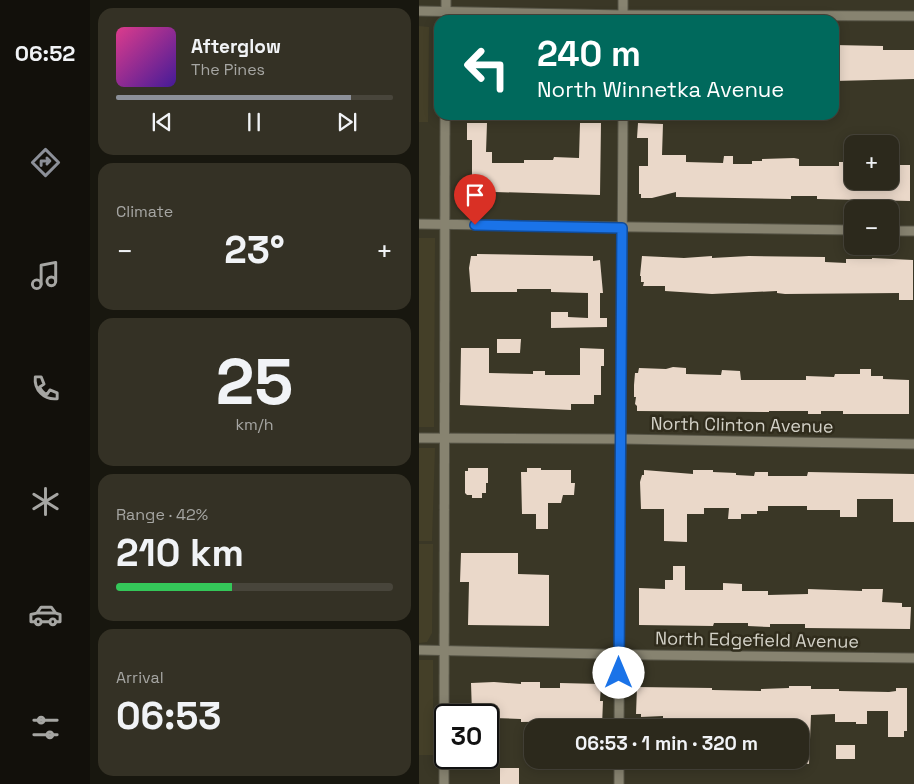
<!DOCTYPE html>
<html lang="en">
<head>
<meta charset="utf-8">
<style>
  :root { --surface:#2c291c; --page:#343125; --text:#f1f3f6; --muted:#a6a6a3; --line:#48453b; --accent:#8c9099 }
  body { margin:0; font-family:"Space Grotesk",sans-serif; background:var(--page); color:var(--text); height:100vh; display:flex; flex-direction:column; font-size:19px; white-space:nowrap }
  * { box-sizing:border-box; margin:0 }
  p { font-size:16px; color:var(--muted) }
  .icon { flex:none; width:28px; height:28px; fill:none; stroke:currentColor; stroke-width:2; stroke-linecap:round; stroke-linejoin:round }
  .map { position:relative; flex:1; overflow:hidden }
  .drawer { display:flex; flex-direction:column; gap:8px; padding:8px; background:#18170f; width:329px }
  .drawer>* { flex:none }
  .hud { position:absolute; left:15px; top:15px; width:405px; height:105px; border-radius:15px; box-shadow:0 2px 12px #0003,0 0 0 1px var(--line); background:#00695c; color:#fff; overflow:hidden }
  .controls { position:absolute; left:425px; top:135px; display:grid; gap:10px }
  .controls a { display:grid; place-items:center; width:55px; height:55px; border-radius:10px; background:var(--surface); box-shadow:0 2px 12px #0003,0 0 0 1px var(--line); font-size:25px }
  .speed { position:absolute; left:15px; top:704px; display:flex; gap:10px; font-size:25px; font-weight:700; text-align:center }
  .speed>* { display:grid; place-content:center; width:65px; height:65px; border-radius:50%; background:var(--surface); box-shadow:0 2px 12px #0003,0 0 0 1px var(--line); line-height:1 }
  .speed .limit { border:2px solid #111; border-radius:8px; background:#fff; color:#111 }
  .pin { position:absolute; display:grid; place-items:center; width:42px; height:42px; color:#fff; margin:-51px -21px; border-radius:50% 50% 50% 0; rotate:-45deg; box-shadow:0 0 5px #0007 }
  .pin .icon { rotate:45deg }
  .me { position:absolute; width:55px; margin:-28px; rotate:0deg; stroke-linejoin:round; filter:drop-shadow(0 0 4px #0008) }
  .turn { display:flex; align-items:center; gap:18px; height:105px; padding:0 20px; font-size:22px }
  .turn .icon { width:65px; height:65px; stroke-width:2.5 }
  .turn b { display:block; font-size:35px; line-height:42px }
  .big { font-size:38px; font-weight:700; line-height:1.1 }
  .drawer .widget { flex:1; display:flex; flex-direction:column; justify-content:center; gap:8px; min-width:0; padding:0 18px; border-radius:15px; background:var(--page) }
  .drawer .dial { align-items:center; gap:0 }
  .dial b { font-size:65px; line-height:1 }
  .song { display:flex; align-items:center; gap:15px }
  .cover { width:60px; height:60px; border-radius:8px; background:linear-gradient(135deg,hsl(330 70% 55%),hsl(260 70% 35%)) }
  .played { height:5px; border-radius:2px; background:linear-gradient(90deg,var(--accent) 85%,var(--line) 85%) }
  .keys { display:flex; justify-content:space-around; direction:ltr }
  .heat { display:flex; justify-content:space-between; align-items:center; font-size:28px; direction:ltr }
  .charge { height:8px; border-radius:4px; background:linear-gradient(90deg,#34c759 42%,var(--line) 0) }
  .trip { position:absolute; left:105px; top:719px; width:285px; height:50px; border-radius:15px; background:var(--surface); box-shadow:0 2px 12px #0003,0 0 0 1px var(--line); font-weight:700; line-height:50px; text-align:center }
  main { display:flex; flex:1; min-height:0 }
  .tab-bar { display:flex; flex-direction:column; width:90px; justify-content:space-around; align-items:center; background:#12100b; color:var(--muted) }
  .tab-bar .icon { width:35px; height:35px }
  .tab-bar .selected { color:var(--accent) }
  .tab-bar b { font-size:22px; color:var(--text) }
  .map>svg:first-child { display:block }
  .built { fill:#443f28 }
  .building { fill:#ead8c9 }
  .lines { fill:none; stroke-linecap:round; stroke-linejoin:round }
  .minor-casing { stroke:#565446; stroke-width:11 }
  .minor { stroke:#878370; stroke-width:9 }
  .route-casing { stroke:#114b97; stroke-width:12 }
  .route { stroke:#1a73e8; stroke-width:9 }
  .labels { text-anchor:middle; stroke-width:5; stroke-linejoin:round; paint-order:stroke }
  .street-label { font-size:18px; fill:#d3d1c7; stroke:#302c1c }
</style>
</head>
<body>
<main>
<nav class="tab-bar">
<b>06:52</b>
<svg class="icon selected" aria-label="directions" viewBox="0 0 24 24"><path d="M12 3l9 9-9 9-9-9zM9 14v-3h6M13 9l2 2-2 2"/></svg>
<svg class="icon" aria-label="music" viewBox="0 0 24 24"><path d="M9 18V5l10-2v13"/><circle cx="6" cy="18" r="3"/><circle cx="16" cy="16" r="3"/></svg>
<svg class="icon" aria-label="phone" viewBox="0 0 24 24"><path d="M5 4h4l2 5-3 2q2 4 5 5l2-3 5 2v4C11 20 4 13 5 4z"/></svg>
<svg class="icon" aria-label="climate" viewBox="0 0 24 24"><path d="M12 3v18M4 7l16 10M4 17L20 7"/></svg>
<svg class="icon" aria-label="car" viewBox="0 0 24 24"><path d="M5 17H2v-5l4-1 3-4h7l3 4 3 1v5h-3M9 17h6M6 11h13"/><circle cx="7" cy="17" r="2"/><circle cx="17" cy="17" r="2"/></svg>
<svg class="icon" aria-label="filters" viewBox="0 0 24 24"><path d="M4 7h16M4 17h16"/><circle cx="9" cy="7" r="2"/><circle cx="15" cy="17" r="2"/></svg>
</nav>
<section class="drawer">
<div class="widget">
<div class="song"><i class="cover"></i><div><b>Afterglow</b><p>The Pines</p></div></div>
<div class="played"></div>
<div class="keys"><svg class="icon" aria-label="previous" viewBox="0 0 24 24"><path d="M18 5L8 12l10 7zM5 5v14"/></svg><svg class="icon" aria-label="pause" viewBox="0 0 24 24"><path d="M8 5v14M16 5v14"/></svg><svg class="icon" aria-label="next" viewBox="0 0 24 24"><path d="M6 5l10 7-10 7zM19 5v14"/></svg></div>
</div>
<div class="widget"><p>Climate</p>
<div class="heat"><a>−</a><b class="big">23°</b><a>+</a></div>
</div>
<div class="widget dial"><b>25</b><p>km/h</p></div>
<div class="widget"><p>Range · 42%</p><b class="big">210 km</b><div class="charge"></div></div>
<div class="widget"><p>Arrival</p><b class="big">06:53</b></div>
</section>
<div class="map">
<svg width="496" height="784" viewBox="0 0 496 784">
  <rect width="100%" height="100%" fill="#3a3726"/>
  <g class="built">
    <polygon points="0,26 10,27 9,122 0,122"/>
    <polygon points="0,238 16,238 15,427 0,427"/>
    <polygon points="0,448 16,448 13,541 0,541"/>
    <polygon points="0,544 14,544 13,633 8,642 0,643"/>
    <rect x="0" y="660" width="14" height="95"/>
  </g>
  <g class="building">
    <polygon points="415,45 464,46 464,50 496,50 496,79 415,81"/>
    <polygon points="48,123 68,123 67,152 73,152 73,163 105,163 105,160 134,160 135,157 160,158 161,123 182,123 181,195 76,192 49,193 49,178 53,178 53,140 48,140"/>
    <polygon points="219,123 244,124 243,155 267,155 267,162 304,163 305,156 314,156 314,164 333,164 333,161 343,161 343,159 375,158 380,159 380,166 420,166 420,162 431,162 431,167 434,168 434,181 473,181 473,171 478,171 478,165 491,165 491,201 398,199 398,196 372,196 372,199 257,197 257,192 233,198 222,198 222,194 220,194 220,166 229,166 229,138 218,138"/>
    <polygon points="58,254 174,256 174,261 181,260 184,293 181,293 181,318 188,318 188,327 132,328 132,312 149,312 149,317 169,318 169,293 132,292 132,289 98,289 98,292 52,292 50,268 52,256 58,256"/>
    <polygon points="223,256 265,258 293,256 293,258 330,256 406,257 406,262 427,263 427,259 453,259 453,258 494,260 494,300 480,300 480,293 366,294 358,293 358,291 293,294 246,291 246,286 224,286 225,282 222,282 222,276 221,276"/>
    <polygon points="78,339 102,339 101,353 78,353"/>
    <polygon points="42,348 70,348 70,373 114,374 114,371 126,371 126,375 161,375 161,348 185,349 185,366 182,366 182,395 175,395 175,404 152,404 152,410 41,405"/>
    <polygon points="254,367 267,368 267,374 302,375 303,370 321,371 322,380 387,380 387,376 415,377 416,374 441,374 441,369 452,369 452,376 464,376 464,379 490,380 490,414 424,414 424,411 402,411 402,414 389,414 389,411 350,411 350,412 218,411 218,406 216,404 217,397 215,397 215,385 216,373 219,373 220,368 247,369"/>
    <polygon points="49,468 69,468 69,483 67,483 67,493 63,493 63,498 53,498 53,495 48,495 46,493 46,471 49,471"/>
    <polygon points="108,468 122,468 122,470 152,470 152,483 156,483 155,495 144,495 142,503 129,503 129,529 117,529 117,514 103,514 102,472 108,472"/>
    <polygon points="225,470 274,474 274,470 294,470 294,472 317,473 317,475 335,476 336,472 349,472 349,476 388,476 389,472 496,474 495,522 474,522 474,499 438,499 438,517 421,517 421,510 388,510 388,506 349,506 349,511 338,511 338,514 322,514 322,519 309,519 310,508 285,508 285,514 268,514 268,542 245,541 245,509 222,509 221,482 223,475 225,475"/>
    <polygon points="42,553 99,553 99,574 130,575 130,626 49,625 50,582 41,582"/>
    <polygon points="254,566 266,566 266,590 304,590 304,583 323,584 323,591 349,591 349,595 389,594 389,589 443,591 443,589 464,589 463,602 483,603 483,607 492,607 491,629 386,628 386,624 351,624 351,627 329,626 329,623 295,623 294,626 220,625 220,588 246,589 246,580 254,580"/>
    <polygon points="75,682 102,684 102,682 121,682 121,688 141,688 141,683 182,684 181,701 184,701 183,726 160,726 160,721 102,722 102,719 74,718 74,714 53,714 52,683"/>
    <polygon points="370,686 392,686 392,689 420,689 420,691 470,692 477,691 477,688 488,688 488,731 485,731 485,737 469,737 469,711 448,711 448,724 437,724 437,722 416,722 416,714 392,715 390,764 381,763 381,728 271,727 271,720 244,719 244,716 222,717 222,714 217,714 218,687 293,688 293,690 342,691 342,689 370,688"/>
    <rect x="417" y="745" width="19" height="14"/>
    <rect x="81" y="768" width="19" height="16"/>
  </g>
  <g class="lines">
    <g class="minor-casing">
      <g id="minor">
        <polyline points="0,11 204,15 496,16"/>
        <polyline points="27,20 27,0"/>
        <polyline points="204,20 204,0"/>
        <polyline points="0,224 434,230"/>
        <polyline points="471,231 496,231"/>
        <polyline points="0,438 202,439 496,444"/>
        <polyline points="0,650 231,655 496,658"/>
        <polyline points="200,728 204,115"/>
        <polyline points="25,784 26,115"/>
        <polyline points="200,784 200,760"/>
      </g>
    </g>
    <use href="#minor" class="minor"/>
  </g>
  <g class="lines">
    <g class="route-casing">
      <polyline id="route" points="56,225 203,228 200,673"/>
    </g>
    <use href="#route" class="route"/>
  </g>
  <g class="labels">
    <g class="street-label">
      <text transform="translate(323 425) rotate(1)" y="6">North Clinton Avenue</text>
      <text transform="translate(338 640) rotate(1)" y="6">North Edgefield Avenue</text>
    </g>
  </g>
</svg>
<div class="controls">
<a>+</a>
<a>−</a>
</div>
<div class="speed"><div class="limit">30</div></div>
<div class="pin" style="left:56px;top:225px;background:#d93025"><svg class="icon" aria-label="arrive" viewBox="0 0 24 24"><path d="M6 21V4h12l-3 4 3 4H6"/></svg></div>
<svg class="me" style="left:200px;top:673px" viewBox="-20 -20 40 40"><circle r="19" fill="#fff"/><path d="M0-13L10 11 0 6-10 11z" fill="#1a73e8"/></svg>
<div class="trip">06:53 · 1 min · 320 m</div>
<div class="hud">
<div class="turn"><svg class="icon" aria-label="left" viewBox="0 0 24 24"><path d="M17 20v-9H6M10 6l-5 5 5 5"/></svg><div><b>240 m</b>North Winnetka Avenue</div></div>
</div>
</div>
</main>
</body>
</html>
